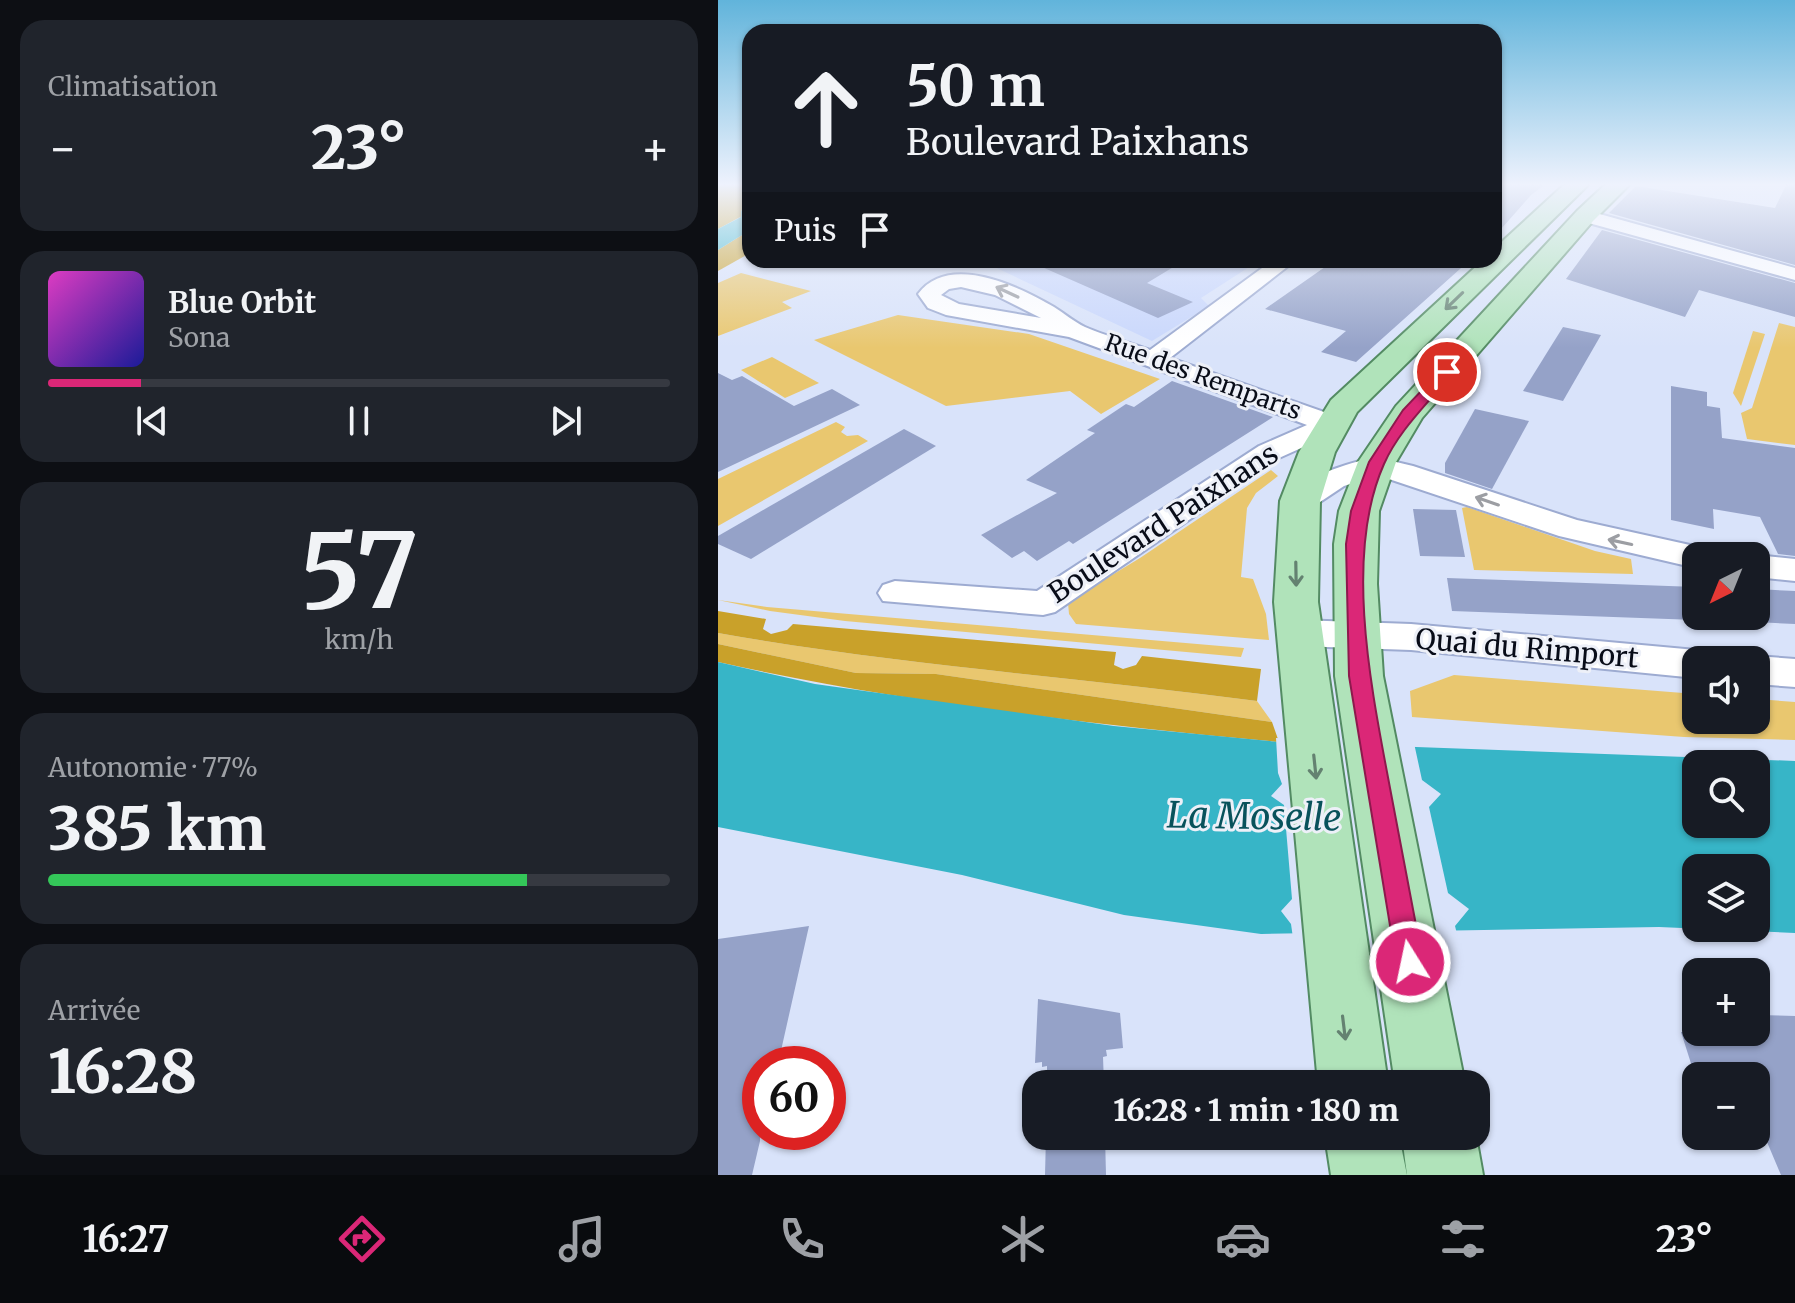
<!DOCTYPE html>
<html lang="fr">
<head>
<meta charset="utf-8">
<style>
  :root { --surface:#171b24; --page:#20242c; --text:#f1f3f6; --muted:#9ea1a6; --line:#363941; --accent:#db2777 }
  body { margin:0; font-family:Merriweather,serif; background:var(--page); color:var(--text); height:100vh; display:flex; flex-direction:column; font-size:30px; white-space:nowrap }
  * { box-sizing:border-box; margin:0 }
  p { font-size:26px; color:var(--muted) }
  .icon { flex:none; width:44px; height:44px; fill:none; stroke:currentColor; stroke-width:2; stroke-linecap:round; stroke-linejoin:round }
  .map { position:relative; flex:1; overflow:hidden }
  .panel { display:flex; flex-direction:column; gap:20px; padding:20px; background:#0d0f14; width:718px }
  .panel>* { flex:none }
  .guide { position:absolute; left:24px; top:24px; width:760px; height:244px; border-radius:24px; box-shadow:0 2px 6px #0004; background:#171b24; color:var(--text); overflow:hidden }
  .needle { width:52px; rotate:223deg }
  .tools { position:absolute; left:964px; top:542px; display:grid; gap:16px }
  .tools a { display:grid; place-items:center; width:88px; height:88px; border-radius:16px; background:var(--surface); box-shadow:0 2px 6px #0004; font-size:40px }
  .speed { position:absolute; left:24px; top:1046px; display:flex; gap:16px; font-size:40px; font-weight:700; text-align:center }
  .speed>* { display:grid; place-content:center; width:104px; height:104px; border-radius:50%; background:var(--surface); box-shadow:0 2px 6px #0004; line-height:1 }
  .speed .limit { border:12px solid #d22; background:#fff; color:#111 }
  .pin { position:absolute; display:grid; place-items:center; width:68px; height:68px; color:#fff; margin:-34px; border:4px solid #fff; border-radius:50%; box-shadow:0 2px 8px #0007 }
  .me { position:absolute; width:88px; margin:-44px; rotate:350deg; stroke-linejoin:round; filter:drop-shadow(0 0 6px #0008) }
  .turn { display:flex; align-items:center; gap:28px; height:168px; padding:0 32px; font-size:36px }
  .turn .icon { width:104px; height:104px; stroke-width:2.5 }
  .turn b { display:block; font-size:56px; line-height:68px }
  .then { display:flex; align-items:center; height:76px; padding:0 32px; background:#0003; gap:16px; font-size:30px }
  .big { font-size:60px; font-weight:800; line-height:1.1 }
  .panel .tile { flex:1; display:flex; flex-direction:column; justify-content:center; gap:12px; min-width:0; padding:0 28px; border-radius:24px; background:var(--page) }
  .panel .dial { align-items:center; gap:0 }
  .dial b { font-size:104px; line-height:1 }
  .song { display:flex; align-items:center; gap:24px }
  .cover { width:96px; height:96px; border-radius:12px; background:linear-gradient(135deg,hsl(310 70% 55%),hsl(240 70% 35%)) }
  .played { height:8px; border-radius:4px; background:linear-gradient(90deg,var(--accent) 15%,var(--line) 15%) }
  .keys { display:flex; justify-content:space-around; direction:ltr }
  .heat { display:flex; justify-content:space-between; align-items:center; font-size:44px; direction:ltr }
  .charge { height:12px; border-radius:6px; background:linear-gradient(90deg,#34c759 77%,var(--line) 0) }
  .trip { position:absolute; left:304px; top:1070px; width:468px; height:80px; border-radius:24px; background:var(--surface); box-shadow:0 2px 6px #0004; font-weight:800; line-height:80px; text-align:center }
  .tab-bar { display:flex; height:128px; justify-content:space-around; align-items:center; background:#090b0e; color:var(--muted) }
  .tab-bar .icon { width:56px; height:56px }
  .tab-bar .active { color:var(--accent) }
  .tab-bar b { font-size:36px; color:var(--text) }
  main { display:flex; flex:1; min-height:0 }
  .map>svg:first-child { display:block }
  .built { fill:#c9d7fc }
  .green { fill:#e9c76f }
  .forest { fill:#c9a12a }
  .water { fill:#37b5c7; fill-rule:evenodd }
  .pier { fill:#d9e3fa }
  .building { fill:#95a2c8 }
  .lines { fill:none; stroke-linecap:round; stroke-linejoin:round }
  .minor-casing { stroke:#9dabd1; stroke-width:4 }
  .major-casing { stroke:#538b63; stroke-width:4 }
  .minor { fill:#fff; fill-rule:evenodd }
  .major { fill:#b0e3ba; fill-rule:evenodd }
  .oneway { stroke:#9c9ea3 }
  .oneway2 { stroke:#648271 }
  .route { fill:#db2777; stroke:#8e194d; stroke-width:2 }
  .labels { text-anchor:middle; stroke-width:6; stroke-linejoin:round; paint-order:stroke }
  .far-street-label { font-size:24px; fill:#080c18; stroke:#edf0f8 }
  .street-label { font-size:28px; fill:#080c18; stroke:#edf0f8 }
  .near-water-label { font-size:36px; font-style:italic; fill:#08525b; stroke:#edf0f8 }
</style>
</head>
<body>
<main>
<section class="panel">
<div class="tile"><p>Climatisation</p>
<div class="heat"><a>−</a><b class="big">23°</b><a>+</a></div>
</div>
<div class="tile">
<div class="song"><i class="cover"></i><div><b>Blue Orbit</b><p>Sona</p></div></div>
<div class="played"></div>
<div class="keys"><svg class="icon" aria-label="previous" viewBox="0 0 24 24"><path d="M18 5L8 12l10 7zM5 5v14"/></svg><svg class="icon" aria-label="pause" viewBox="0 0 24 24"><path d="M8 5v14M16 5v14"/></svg><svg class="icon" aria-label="next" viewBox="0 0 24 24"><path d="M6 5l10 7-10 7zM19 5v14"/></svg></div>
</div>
<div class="tile dial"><b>57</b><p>km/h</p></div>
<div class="tile"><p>Autonomie · 77%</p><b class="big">385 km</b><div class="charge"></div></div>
<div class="tile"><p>Arrivée</p><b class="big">16:28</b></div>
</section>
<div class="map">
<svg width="1077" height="1175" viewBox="0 0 1077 1175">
  <rect width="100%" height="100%" fill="#d9e3fa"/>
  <polygon class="built" points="278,260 542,260 483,298 491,306 434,341 270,264"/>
  <g class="green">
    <polygon points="23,273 93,291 64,302 74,308 0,336 0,283"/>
    <polygon points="180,315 311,334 442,379 383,414 352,391 228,406 96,340"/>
    <polygon points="1061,323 1077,327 1077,445 1029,439 1023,413 1034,408"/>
    <polygon points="1035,331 1047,334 1023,406 1015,393"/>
    <polygon points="54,357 101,383 67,398 23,370"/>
    <polygon points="118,422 127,427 123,432 129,436 140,435 150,441 0,526 0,479"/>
    <polygon points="553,470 560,476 538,493 529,508 523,577 535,579 548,614 551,640 358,624 351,614 350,603 381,576 394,575 422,558"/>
    <polygon points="749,507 877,551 913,559 915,574 756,570 744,508"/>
    <polygon points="0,600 49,607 526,648 523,657 127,621 52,611"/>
    <path d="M0 633C178 665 360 677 539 701L554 722 218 674 138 673 0 644Z"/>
    <polygon points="736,675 978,694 978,720 1038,720 1038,699 1077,702 1077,740 966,737 694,717 692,691"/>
  </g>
  <g class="forest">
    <polygon points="32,183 32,205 23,211 24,216 0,229 0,185"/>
    <polygon points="32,230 32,253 0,271 0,250"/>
    <path d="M0 611 48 619 45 629 53 634 69 630 75 624 398 652 396 665 405 669 418 665 424 656 543 669 539 701C360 677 178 665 0 633Z"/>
    <path d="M0 644 138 673 218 674 554 722 561 742C373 724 184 703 0 662Z"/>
  </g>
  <g class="water">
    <polygon points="32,205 32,230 0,250 0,229 23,217 23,211"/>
    <path d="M0 662 97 684 396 726 561 742 1077 761V933L941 927 543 934 406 915 244 875 0 827ZM978 764H1038V824H978ZM978 868H1038V928H978Z"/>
  </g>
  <polygon class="pier" points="558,738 696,743 704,780 723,794 711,807 730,893 751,909 737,926 739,934 575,938 573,924 563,911 574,899 566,805 553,796 564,784 560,773"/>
  <g class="building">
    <polygon points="776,183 829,183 813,195 776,237"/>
    <polygon points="1069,183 1077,183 1077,265 891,213 918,186 1057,208"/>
    <polygon points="884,230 1077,283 1077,317 981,290 967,317 848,279"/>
    <polygon points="308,260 467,260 429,283 475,302 440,318"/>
    <polygon points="617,260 752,260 638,362 603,352 628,331 547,309"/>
    <polygon points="845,327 883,335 845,401 805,391"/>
    <polygon points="0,373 14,380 24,376 76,406 114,389 142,405 0,472"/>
    <polygon points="454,381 555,417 355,544 351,541 319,561 306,551 294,558 263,535 339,493 308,480 377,433 369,430 408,404 416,407"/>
    <polygon points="953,386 989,392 989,406 1002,408 1004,438 1077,448 1077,556 1060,554 1042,517 995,509 996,529 953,520"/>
    <polygon points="757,409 811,421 774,489 727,473 727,463"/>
    <polygon points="186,429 218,446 33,559 0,544 0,536"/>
    <polygon points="695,509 738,510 747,557 702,556"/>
    <polygon points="729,578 978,587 978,620 734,611"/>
    <polygon points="1038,589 1077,591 1077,624 1038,622"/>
    <polygon points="91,926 60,1064 42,1064 42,1141 34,1175 0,1175 0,939"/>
    <polygon points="320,999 402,1013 405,1048 388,1050 389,1056 385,1057 386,1084 329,1084 329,1066 324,1067 324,1062 317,1063"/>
    <polygon points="1038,1015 1077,1016 1077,1175 1063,1175 1038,1116 1038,1076 977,1076 963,1032 1038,1032"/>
    <polygon points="328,1136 387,1136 388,1175 327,1175"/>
  </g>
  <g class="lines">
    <g class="minor-casing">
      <g id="minor">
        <polygon points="867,210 1077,268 1077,280 860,220 858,216 860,212"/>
        <path d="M555 260H578L452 358 623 418 627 424 623 430 561 458 337 612 325 615 165 601 160 593 165 585 177 581 319 591 541 446 589 425 351 337 228 315 210 308 200 294C231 252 302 287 336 307 346 313 356 322 367 327 388 336 410 342 432 350ZM243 287 277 295 323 318 241 304 223 295 231 289Z"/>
        <path d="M657 457 695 466 859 520 990 549 994 556H978V568L841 536 659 475 626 486 593 508 582 510 571 508 567 501C584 476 629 464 657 457Z"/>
        <polygon points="1038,555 1077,559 1077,581 1038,577 1038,556 1034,556"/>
        <polygon points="581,620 693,624 978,650 991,654 994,660 978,660 978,678 693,650 581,646 568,642 563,633 568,624"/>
        <polygon points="1038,656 1077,659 1077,687 1038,684 1038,660 1025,660"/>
      </g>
    </g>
    <g class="major-casing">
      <g id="major">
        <polygon points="848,183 872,183 639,412 617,452 602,501 600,602 670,1084 600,1084 556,602 562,501 581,452 613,400 765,260 776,260 776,249"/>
        <polygon points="889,183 913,183 875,221 704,418 678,462 661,511 659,584 665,676 747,1084 677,1084 617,676 616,544 621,511 640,462 678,406 859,211"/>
        <polygon points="607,1136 681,1136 689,1175 613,1175"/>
        <polygon points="684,1136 758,1136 765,1175 689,1175"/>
      </g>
    </g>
    <use href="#minor" class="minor"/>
    <use href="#major" class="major"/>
  </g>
  <defs><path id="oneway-shaft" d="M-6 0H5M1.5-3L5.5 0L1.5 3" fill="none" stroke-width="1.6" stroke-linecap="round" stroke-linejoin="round" transform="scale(2)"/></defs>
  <g class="oneway">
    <use href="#oneway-shaft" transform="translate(289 292) rotate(-155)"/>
    <use href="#oneway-shaft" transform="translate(769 501) rotate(-161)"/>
    <use href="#oneway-shaft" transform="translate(902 542) rotate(-168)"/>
  </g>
  <g class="oneway2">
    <use href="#oneway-shaft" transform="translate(736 301) rotate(136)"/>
    <use href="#oneway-shaft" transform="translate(578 574) rotate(89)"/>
    <use href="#oneway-shaft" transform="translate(597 767) rotate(84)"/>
    <use href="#oneway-shaft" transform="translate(626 1028) rotate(83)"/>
  </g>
  <linearGradient id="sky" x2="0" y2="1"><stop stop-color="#61b4db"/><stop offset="0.53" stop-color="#eef2fd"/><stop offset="1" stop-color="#eef2fd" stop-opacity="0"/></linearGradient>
  <rect width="1077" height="348" fill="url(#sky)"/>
  <path class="route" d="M724 369 735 372C712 402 682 428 666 464 625 556 654 692 672 788 683 846 694 904 705 962L701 972 692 975 682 972 678 962 631 676 628 544 633 511 651 462 685 410Z"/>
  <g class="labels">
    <g class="far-street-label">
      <text transform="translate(485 377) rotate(20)" y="8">Rue des Remparts</text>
    </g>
    <g class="street-label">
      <text transform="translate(445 523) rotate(-33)" y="10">Boulevard Paixhans</text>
      <text transform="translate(809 648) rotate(5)" y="10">Quai du Rimport</text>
    </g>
    <g class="near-water-label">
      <text transform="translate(536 816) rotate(1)" y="13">La Moselle</text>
    </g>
  </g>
</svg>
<div class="tools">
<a><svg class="needle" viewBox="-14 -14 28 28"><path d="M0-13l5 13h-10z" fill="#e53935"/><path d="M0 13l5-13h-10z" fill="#9ea1a6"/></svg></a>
<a><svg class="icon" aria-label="sound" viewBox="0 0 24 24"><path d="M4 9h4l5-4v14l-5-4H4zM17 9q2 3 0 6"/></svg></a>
<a><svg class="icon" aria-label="search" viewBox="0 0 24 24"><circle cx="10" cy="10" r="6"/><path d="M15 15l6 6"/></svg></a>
<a><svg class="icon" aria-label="layers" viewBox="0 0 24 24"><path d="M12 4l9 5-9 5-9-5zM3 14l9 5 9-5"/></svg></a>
<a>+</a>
<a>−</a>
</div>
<div class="speed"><div class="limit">60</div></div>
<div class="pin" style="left:729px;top:372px;background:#d93025"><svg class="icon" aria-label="arrive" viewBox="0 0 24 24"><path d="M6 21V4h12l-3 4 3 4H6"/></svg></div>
<svg class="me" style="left:692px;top:962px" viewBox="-20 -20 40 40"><circle r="17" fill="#db2777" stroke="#fff" stroke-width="3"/><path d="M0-11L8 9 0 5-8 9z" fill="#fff"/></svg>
<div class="trip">16:28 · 1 min · 180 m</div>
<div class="guide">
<div class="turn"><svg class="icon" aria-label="ahead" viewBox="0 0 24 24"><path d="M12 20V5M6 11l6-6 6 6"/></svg><div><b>50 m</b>Boulevard Paixhans</div></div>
<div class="then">Puis<svg class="icon" aria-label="arrive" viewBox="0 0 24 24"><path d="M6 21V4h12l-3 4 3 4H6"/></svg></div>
</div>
</div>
</main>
<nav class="tab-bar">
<b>16:27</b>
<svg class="icon active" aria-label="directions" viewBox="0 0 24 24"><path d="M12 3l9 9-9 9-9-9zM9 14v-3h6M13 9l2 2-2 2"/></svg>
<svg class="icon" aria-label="music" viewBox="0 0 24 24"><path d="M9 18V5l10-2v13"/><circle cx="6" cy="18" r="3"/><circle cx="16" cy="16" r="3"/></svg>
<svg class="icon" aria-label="phone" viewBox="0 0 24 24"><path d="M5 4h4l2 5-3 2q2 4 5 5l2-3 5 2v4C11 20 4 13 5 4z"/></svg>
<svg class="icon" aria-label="climate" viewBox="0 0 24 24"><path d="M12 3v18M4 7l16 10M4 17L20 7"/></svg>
<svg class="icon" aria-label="car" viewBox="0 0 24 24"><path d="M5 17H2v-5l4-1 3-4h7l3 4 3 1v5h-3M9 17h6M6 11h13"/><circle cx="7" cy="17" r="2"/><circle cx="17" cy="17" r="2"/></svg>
<svg class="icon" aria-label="filters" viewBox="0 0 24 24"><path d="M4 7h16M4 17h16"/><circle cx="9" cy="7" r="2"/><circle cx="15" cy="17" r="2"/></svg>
<b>23°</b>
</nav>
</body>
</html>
